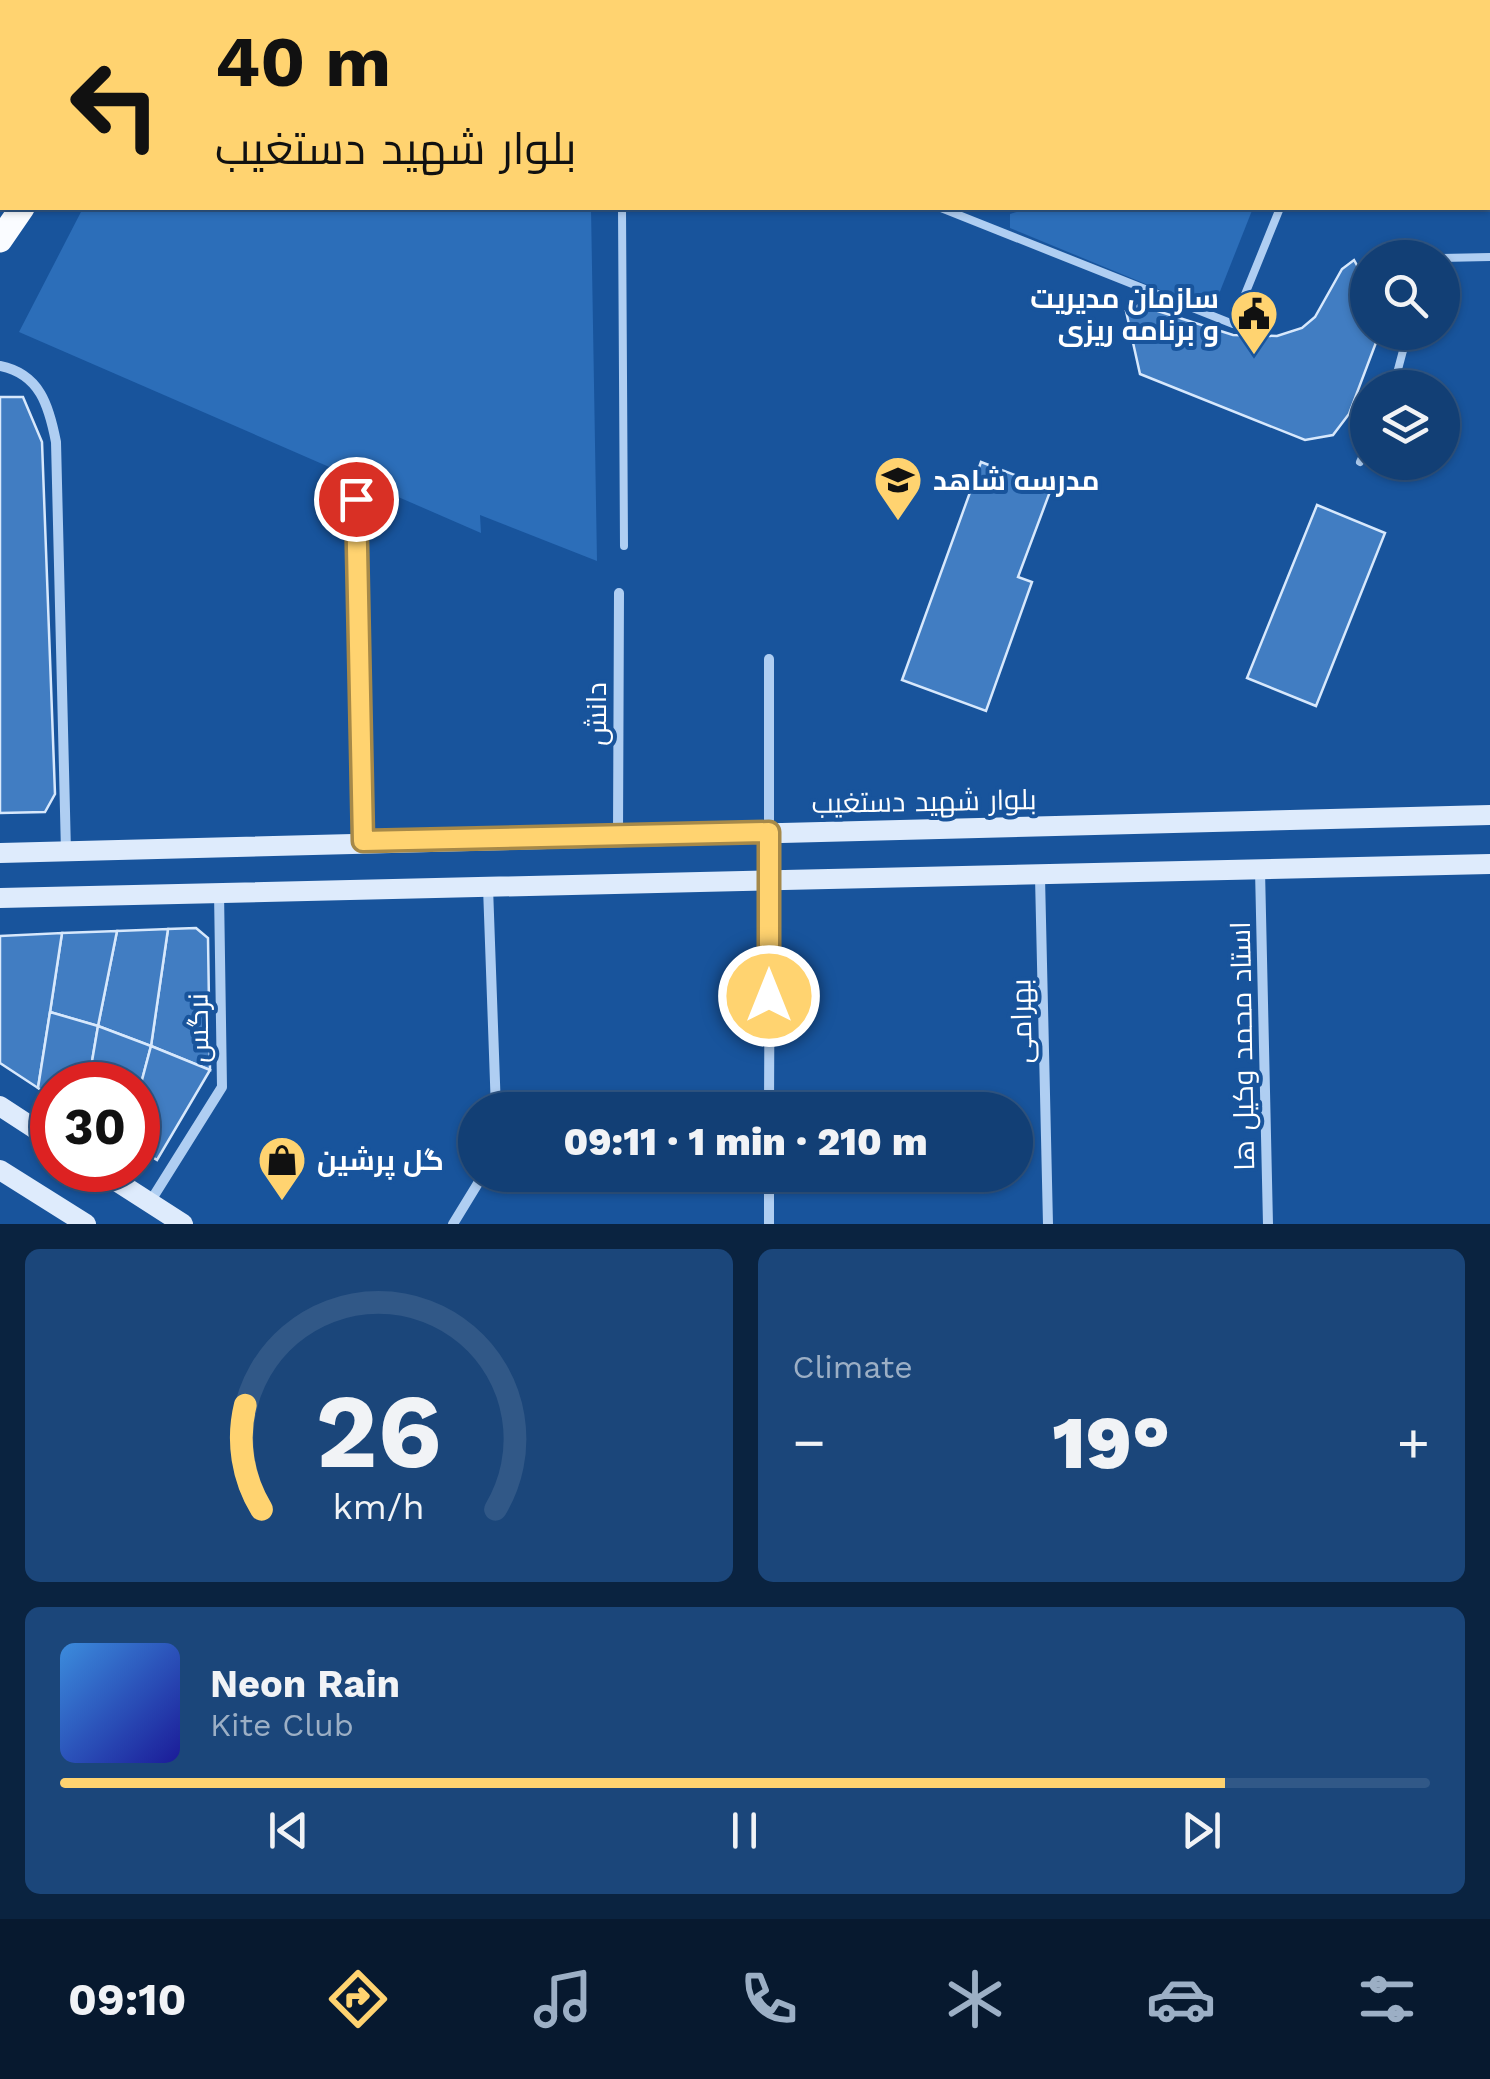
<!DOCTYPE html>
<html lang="en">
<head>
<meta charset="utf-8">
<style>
  :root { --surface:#123f75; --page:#1b467a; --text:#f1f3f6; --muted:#9cafc5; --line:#315887; --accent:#ffd370 }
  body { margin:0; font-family:"Work Sans",Cairo,sans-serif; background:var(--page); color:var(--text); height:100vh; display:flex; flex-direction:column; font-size:38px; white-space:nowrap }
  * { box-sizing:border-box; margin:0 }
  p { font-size:32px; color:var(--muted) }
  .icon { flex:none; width:55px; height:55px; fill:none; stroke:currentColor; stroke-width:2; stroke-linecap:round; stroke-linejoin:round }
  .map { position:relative; height:1224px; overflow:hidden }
  .drawer { display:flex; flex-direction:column; gap:25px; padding:25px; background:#0a2340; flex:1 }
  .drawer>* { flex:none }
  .banner { position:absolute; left:0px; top:0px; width:1490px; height:210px; box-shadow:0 2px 8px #0004,0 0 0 2px var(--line); background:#ffd370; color:#111; overflow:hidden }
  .buttons { position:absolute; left:1350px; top:240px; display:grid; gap:20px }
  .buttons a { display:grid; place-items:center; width:110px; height:110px; border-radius:50%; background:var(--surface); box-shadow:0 2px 8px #0004,0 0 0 2px var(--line); font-size:50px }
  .speed { position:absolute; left:30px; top:1062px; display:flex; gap:20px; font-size:50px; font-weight:700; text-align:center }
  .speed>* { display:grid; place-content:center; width:130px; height:130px; border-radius:50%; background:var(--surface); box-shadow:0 2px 8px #0004,0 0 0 2px var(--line); line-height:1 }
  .speed .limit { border:15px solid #d22; background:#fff; color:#111 }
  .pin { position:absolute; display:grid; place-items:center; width:85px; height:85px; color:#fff; margin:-42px; border:5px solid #fff; border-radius:50%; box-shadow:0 2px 10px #0007 }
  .me { position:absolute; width:110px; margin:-55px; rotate:0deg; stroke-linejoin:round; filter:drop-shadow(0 0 8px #0008) }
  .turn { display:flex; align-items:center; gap:35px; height:210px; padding:0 50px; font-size:45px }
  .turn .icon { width:130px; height:130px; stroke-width:2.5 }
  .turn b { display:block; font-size:70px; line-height:85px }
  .big { font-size:75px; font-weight:800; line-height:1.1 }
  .drawer .tile { flex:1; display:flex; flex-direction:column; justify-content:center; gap:15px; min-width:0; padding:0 35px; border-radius:15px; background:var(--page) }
  .drawer .dial { align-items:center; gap:0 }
  .dial svg { height:260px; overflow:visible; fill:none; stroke:var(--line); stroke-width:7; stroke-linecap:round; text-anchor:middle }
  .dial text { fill:var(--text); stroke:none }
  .song { display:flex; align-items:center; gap:30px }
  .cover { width:120px; height:120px; border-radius:15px; background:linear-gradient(135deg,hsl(210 70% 55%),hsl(240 70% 35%)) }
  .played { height:10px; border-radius:5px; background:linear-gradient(90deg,var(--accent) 85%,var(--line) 85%) }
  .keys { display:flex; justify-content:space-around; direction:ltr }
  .heat { display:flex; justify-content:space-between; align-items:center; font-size:55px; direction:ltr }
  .drawer .tiles { flex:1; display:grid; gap:25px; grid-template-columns:1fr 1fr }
  .tile:last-child { grid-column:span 2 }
  .trip { position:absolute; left:458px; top:1092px; width:575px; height:100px; border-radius:50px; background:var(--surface); box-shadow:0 2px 8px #0004,0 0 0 2px var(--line); font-weight:800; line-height:100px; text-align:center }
  .dock { display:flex; height:160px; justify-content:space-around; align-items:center; background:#07192f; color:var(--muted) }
  .dock .icon { width:70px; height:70px }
  .dock .active { color:var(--accent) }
  .dock b { font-size:45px; color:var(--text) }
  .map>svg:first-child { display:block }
  .green { fill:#2c6eb9 }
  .building { fill:#417dc2; stroke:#d7e8fc; stroke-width:2.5 }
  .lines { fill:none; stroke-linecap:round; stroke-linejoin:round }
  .lane { stroke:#afcef2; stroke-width:8 }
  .street { stroke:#afcef2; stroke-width:10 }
  .secondary { stroke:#deebfc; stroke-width:20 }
  .primary { stroke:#fafcff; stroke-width:25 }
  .route-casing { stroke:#a68949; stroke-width:25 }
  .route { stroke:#ffd370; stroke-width:18 }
  .labels { text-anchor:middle; stroke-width:8; stroke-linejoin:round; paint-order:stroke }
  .poi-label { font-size:28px; font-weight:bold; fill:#fff; stroke:#18549c; text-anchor:start }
  .street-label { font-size:28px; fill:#fff; stroke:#18549c }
</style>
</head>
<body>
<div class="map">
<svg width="1490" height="1224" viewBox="0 0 1490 1224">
  <rect width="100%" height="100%" fill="#18549c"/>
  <g class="green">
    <polygon points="431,0 763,0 429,2"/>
    <polygon points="83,208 591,208 597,561 480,515 481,533 19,332"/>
    <polygon points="1030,208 1253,208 1217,299 1199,306 1010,228 1010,214"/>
  </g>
  <g class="building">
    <polygon points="773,0 1005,0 1004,2"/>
    <polygon points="829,0 1002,0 999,2"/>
    <polygon points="1354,260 1358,267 1368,261 1368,332 1380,332 1349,414 1333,435 1305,440 1140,374 1126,311 1139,305 1233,335 1277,336 1302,328 1315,317 1342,269"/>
    <polygon points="0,397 23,397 42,442 55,794 45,812 0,813"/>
    <polygon points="981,462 1051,489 1018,577 1032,582 986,711 902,680"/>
    <polygon points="1317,505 1385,533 1316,706 1247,678"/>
    <polygon points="196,928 208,938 210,1070 151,1046 168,929"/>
    <polygon points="168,929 151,1046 98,1026 117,931"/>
    <polygon points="117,931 98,1026 50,1012 62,933"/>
    <polygon points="62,933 50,1012 38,1088 0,1063 0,936"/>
    <polygon points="50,1012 98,1026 88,1085 52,1085 52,1097 38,1088"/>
    <polygon points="98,1026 151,1046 138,1095 138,1085 88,1085"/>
    <polygon points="151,1046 210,1070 157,1160 138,1148 138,1095"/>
  </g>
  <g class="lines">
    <g class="lane">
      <polyline points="382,0 388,2"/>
      <polyline points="401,2 403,0"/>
      <polyline points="1187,2 1187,0"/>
      <polyline points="1363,2 1364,0"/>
      <polyline points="622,208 624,546"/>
      <polyline points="941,208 1233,324 1280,208"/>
      <polyline points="1441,258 1490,257"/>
      <polyline points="1393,388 1408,332"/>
      <polyline points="1360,462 1368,445"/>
    </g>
    <g class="street">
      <path d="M0 366C40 374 49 406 56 442L66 852"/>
      <polyline points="356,499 363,841"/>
      <polyline points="769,832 769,659"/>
      <polyline points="618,835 619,593"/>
      <polyline points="1260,870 1268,1224"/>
      <polyline points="1040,877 1048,1224"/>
      <polyline points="488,887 496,1110"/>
      <polyline points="769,1110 770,881"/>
      <polyline points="150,1202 222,1087 219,892"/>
      <polyline points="453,1224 483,1175"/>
      <polyline points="769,1224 769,1175"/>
    </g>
    <g class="secondary">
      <polyline points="769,832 770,881"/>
      <polyline points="0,853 1490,815"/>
      <polyline points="0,898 1490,864"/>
      <polyline points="0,1106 52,1140"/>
      <polyline points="0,1170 86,1224"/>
      <polyline points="99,1170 183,1224"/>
    </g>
    <g class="primary">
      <polyline points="19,2 21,0"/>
      <polyline points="72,2 73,0"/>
      <polyline points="128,2 130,0"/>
      <polyline points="0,39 2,34"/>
      <polyline points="0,139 2,134"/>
      <polyline points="0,240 22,208"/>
    </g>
  </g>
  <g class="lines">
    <g class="route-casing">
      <polyline id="route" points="356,499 363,841 769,832 769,996"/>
    </g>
    <use href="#route" class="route"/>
  </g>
  <defs>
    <g id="civic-pin" transform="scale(2.5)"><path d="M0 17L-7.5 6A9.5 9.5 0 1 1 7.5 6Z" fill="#ffd370" stroke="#18549c"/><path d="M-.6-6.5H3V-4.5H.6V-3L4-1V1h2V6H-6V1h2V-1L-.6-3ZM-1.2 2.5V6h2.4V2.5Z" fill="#111"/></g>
    <g id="school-pin" transform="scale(2.5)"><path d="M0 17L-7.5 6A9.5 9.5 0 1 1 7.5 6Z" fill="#ffd370" stroke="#18549c"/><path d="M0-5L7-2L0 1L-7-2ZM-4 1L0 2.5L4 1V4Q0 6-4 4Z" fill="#111"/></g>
    <g id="shop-pin" transform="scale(2.5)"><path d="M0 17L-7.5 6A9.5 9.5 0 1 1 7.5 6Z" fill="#ffd370" stroke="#18549c"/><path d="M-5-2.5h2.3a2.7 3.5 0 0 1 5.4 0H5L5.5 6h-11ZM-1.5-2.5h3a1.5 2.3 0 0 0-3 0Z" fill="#111"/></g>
  </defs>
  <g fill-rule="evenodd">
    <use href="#civic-pin" x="1254" y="314"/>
    <use href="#school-pin" x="898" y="480"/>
    <use href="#shop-pin" x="282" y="1160"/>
  </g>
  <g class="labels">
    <g class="poi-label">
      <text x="1219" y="308" text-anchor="end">سازمان مدیریت<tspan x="1219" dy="32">و برنامه ریزی</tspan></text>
      <text x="933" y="490">مدرسه شاهد</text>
      <text x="317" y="1170">گل پرشین</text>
    </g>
    <g class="street-label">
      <text transform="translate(596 714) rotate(-90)" y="10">دانش</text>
      <text transform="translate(924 801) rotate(-1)" y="10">بلوار شهید دستغیب</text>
      <text transform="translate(1021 1021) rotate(-91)" y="10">بهرامی</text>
      <text transform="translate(198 1028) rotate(-91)" y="10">نرگس</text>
      <text transform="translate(1242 1046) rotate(-91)" y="10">استاد محمد وکیل ها</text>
    </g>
  </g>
</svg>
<div class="buttons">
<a><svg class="icon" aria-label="search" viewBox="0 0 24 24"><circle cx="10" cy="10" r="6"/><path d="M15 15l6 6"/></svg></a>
<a><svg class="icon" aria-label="layers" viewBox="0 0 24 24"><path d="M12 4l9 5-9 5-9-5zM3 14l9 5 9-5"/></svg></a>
</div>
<div class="speed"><div class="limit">30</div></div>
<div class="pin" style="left:356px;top:499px;background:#d93025"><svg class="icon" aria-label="arrive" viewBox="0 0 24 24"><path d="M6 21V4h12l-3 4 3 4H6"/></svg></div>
<svg class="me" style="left:769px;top:996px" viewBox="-20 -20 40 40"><circle r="17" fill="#ffd370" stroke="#fff" stroke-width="3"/><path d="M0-11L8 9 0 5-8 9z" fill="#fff"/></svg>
<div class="trip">09:11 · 1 min · 210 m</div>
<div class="banner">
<div class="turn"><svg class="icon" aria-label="left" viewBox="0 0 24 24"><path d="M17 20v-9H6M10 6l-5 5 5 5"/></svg><div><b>40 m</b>بلوار شهید دستغیب</div></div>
</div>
</div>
<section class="drawer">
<div class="tiles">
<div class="tile dial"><svg viewBox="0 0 100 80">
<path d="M14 69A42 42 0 1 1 86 69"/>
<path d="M14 69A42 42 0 0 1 9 37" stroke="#ffd370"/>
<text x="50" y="56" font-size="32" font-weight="700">26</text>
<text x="50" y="72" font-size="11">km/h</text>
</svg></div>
<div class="tile"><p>Climate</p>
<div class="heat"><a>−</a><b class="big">19°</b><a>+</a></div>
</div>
<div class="tile">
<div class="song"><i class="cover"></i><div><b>Neon Rain</b><p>Kite Club</p></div></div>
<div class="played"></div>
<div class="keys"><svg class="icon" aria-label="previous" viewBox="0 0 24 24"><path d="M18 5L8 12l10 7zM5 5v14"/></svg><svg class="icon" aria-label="pause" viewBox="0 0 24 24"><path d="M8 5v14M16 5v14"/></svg><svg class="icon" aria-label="next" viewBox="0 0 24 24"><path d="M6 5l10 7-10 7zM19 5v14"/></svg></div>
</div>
</div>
</section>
<nav class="dock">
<b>09:10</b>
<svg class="icon active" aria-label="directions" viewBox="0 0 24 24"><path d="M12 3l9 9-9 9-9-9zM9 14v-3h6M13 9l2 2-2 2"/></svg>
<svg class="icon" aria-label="music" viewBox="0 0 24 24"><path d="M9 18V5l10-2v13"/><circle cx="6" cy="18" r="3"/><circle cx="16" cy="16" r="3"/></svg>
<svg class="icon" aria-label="phone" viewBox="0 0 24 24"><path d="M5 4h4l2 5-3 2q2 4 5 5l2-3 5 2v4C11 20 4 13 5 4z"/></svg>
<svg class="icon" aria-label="climate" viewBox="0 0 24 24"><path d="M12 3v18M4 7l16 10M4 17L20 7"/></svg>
<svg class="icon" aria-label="car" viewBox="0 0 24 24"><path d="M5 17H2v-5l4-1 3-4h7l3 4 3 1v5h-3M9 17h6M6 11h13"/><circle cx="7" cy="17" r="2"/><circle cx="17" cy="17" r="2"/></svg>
<svg class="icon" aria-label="filters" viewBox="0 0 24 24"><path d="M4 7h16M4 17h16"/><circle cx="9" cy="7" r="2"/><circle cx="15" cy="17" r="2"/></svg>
</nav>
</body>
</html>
